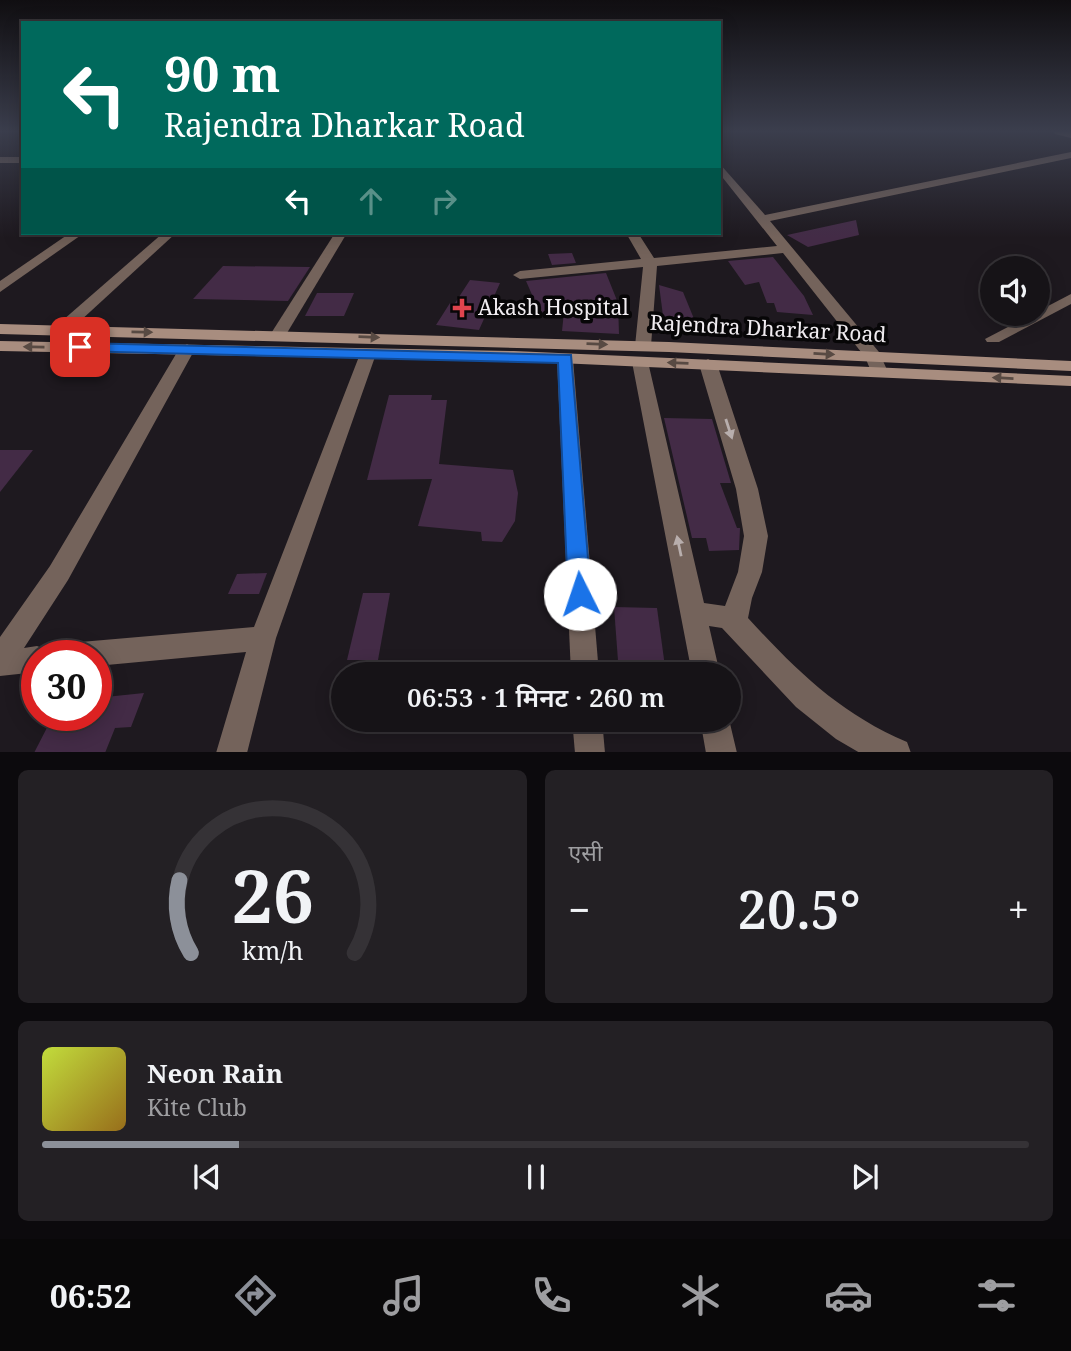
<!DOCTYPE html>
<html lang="hi">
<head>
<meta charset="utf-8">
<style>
  :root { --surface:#161317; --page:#232024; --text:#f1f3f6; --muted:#9e9ea1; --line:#353236; --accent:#8c9099 }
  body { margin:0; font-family:"Noto Serif","Noto Sans Devanagari",serif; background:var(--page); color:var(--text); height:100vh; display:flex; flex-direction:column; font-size:26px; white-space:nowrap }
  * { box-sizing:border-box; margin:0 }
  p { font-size:23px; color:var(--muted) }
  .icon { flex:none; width:38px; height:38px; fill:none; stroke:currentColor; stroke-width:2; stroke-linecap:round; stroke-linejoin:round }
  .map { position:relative; height:752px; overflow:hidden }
  .side { display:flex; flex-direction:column; gap:18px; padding:18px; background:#0c0a0d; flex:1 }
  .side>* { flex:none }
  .top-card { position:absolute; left:21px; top:21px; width:700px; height:214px; border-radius:0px; box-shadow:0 4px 18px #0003,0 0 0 2px var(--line); background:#00695c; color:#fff; overflow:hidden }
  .fabs { position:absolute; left:980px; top:256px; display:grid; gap:14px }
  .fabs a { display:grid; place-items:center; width:70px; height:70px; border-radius:50%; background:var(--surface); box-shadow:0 4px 18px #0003,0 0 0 2px var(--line); font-size:35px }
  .speed { position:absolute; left:21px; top:640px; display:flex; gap:14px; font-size:35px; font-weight:700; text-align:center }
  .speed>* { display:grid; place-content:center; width:91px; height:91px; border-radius:50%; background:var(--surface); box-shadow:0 4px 18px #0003,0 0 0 2px var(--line); line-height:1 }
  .speed .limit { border:10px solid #d22; background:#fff; color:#111 }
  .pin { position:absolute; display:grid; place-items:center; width:60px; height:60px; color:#fff; margin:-30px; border-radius:14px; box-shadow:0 4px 10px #0006 }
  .me { position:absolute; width:77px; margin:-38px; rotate:356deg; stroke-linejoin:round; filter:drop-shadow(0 0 5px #0008) }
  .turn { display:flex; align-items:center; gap:24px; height:147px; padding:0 28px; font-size:32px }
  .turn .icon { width:91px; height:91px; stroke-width:2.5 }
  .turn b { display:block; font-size:49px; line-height:60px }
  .lanes { display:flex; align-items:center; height:66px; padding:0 28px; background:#0003; justify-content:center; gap:35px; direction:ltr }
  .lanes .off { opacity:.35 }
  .big { font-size:52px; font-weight:600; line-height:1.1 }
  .side .card { flex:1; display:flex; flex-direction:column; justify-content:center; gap:10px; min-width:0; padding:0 24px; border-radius:10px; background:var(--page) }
  .side .dial { align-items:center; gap:0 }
  .dial svg { height:182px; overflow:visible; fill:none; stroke:var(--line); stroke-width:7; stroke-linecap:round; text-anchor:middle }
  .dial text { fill:var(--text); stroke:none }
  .song { display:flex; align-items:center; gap:21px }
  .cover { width:84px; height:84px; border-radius:10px; background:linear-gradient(135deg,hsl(70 70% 55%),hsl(40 70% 35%)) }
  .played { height:7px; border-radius:4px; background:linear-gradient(90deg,var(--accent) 20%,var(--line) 20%) }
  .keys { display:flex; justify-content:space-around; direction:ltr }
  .heat { display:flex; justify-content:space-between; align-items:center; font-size:38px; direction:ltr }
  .side .tiles { flex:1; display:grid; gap:18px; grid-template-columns:1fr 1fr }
  .card:last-child { grid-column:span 2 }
  .trip { position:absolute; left:331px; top:662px; width:410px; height:70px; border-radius:35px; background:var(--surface); box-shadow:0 4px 18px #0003,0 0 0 2px var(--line); font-weight:600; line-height:70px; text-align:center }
  .tabs { display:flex; height:112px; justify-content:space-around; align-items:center; background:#090809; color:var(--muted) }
  .tabs .icon { width:49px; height:49px }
  .tabs .selected { color:var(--accent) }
  .tabs b { font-size:32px; color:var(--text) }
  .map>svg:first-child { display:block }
  .building { fill:#432b46 }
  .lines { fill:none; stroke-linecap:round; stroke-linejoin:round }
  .minor { fill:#74635b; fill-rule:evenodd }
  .tertiary { fill:#74635b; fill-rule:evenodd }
  .secondary { fill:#a88d7f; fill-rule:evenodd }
  .oneway { fill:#584a43 }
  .oneway2 { fill:#b8aead }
  .route { fill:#1a73e8; stroke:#114b97; stroke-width:2 }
  .health-dot { fill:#e0444e; stroke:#070607; stroke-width:2.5 }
  .labels { text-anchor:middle; stroke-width:7; stroke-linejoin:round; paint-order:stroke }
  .poi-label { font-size:21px; fill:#f0ecf0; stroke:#070607; text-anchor:start }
  .street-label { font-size:21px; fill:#f0ecf0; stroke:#070607 }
</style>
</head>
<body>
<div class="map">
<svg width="1071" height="753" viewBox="0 0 1071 753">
  <rect width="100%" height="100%" fill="#1e191f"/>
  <g class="building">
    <polygon points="856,220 859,235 808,247 787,235"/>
    <polygon points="572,253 576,263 552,265 548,254"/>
    <polygon points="773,257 804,296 813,315 777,312 774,303 767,303 759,282 745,285 728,261"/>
    <polygon points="223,266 310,267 288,301 193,299"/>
    <polygon points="606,273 618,303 619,334 562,331 564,312 540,313 526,281"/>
    <polygon points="470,280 500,283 479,330 436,325 450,303 455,303"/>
    <polygon points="659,285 683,292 699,331 665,331"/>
    <polygon points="317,293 354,293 344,316 305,316"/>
    <polygon points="389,395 432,395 431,400 447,400 439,464 513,470 518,493 515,521 502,542 482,541 481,532 418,526 432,479 367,480"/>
    <polygon points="664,418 712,419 731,483 720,483 737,528 740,528 739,550 709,551 706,538 692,538"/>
    <polygon points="0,450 33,450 0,492"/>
    <polygon points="267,573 259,594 228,594 237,574"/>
    <polygon points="363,593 390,593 378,660 347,660"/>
    <polygon points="614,607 657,608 666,674 619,674"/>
    <polygon points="144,693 131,727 115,728 105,753 34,753 53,716 96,716 96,698"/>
  </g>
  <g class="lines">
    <g class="minor">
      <polygon points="1071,152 1071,158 770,221 879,352 888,372 879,377 873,376 865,357 783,253 657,266 651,346 643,351 635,346 643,267 520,279 513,275 520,271 641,259 626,233 638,233 654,258 777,246 719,173 719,163 765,215"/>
      <rect x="0" y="157" width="23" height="6"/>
      <polygon points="70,233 84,233 0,292 0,281"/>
      <polygon points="163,233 176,233 67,333 55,333 53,330 55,327"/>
      <polygon points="335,233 347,233 284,338 272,338 270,335"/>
      <polygon points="1071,294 1071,304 999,342 987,342 985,339"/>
      <polygon points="187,344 195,349 68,580 24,648 37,646 47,650 50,656 37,656 37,672 0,676 0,637 50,566 179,349"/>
      <polygon points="368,349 376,354 276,638 247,753 216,753 246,652 96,666 96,656 55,656 59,647 69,643 254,627 360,354"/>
      <polygon points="565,354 573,359 599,674 571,674 557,359"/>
      <path d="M640 357 648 362 704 603 725 606 738 572 744 536 736 489 699 364 708 359 717 364 758 489 768 536 762 572 752 598 748 618C797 671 839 713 907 742L911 753H860L836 739 796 707 722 628 709 626 720 674H692L632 362Z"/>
      <polygon points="728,715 737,753 706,753 700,719 728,719"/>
      <polygon points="572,719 602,719 605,753 575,753"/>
    </g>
    <polygon class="tertiary" points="1054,132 1071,132 1071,138 1055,134"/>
    <g class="secondary">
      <polygon points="0,324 669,342 1071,361 1071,371 669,352 0,334"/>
      <polygon points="0,341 514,351 1071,376 1071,386 514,361 0,351"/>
    </g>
  </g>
  <defs><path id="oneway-solid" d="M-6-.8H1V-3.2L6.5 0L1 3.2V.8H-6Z" transform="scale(1.75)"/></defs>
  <g class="oneway">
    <use href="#oneway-solid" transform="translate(142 332) rotate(1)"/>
    <use href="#oneway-solid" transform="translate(369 337) rotate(2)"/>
    <use href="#oneway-solid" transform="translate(597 344) rotate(2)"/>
    <use href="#oneway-solid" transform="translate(34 347) rotate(-179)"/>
    <use href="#oneway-solid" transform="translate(824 354) rotate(3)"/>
    <use href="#oneway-solid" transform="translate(678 363) rotate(-178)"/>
    <use href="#oneway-solid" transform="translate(1003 378) rotate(-177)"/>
  </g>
  <g class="oneway2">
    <use href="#oneway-solid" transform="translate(729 429) rotate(72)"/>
    <use href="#oneway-solid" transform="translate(679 546) rotate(-102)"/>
  </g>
  <linearGradient id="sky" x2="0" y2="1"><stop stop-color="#100e11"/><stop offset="0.55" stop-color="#3b3e4d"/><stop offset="1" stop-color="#3b3e4d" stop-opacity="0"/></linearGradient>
  <rect width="1071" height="238" fill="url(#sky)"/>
  <polygon class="route" points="80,343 571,355 591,594 588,601 580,604 572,601 568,594 558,363 75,351 73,347 75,344"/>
  <path class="health-dot" d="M458.5 297.5h7v7h7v7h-7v7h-7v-7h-7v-7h7z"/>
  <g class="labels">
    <g class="poi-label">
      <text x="478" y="315">Akash Hospital</text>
    </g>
    <g class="street-label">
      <text transform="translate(768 329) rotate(3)" y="7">Rajendra Dharkar Road</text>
    </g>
  </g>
</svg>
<div class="fabs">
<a><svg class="icon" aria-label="sound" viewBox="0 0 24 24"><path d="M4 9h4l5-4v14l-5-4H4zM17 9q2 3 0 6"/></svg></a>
</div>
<div class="speed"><div class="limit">30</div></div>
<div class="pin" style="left:80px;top:347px;background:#d93025"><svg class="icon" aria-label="arrive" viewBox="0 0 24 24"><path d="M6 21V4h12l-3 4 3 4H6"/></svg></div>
<svg class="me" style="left:580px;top:594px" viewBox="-20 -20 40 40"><circle r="19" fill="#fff"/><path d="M0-13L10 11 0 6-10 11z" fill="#1a73e8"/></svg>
<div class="trip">06:53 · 1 मिनट · 260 m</div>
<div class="top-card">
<div class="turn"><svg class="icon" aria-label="left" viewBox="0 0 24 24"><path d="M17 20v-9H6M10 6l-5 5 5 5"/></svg><div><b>90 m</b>Rajendra Dharkar Road</div></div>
<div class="lanes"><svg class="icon" aria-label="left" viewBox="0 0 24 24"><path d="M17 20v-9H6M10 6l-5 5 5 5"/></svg><svg class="icon off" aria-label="ahead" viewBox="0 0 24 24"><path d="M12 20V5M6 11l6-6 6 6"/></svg><svg class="icon off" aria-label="right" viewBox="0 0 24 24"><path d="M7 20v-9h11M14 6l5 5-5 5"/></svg></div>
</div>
</div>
<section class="side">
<div class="tiles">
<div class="card dial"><svg viewBox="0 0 100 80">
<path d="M14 69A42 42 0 1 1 86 69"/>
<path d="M14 69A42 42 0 0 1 9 37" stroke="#8c9099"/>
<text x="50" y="56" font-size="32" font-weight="700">26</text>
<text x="50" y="72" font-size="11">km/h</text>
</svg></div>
<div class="card"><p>एसी</p>
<div class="heat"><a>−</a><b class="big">20.5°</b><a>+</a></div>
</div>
<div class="card">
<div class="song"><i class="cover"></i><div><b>Neon Rain</b><p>Kite Club</p></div></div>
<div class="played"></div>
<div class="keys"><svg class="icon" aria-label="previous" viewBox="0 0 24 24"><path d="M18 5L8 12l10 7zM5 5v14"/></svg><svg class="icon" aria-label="pause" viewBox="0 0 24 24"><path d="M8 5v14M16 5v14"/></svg><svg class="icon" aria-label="next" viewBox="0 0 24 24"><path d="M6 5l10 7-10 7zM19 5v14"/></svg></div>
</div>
</div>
</section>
<nav class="tabs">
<b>06:52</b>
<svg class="icon selected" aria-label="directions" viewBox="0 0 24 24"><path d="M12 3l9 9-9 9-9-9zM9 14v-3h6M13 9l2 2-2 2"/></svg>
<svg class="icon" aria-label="music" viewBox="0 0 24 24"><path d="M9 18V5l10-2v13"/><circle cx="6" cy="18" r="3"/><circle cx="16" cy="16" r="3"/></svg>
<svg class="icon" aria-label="phone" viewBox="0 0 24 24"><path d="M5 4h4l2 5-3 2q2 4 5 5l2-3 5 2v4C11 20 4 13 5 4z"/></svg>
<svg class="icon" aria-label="climate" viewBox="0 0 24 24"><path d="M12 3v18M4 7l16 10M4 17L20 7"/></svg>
<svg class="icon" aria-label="car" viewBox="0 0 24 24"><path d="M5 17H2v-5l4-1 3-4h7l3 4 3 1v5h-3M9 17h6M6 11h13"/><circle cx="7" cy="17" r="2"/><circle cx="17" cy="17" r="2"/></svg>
<svg class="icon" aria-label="filters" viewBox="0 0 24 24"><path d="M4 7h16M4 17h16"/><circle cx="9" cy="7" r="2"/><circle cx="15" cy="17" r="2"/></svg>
</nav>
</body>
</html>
